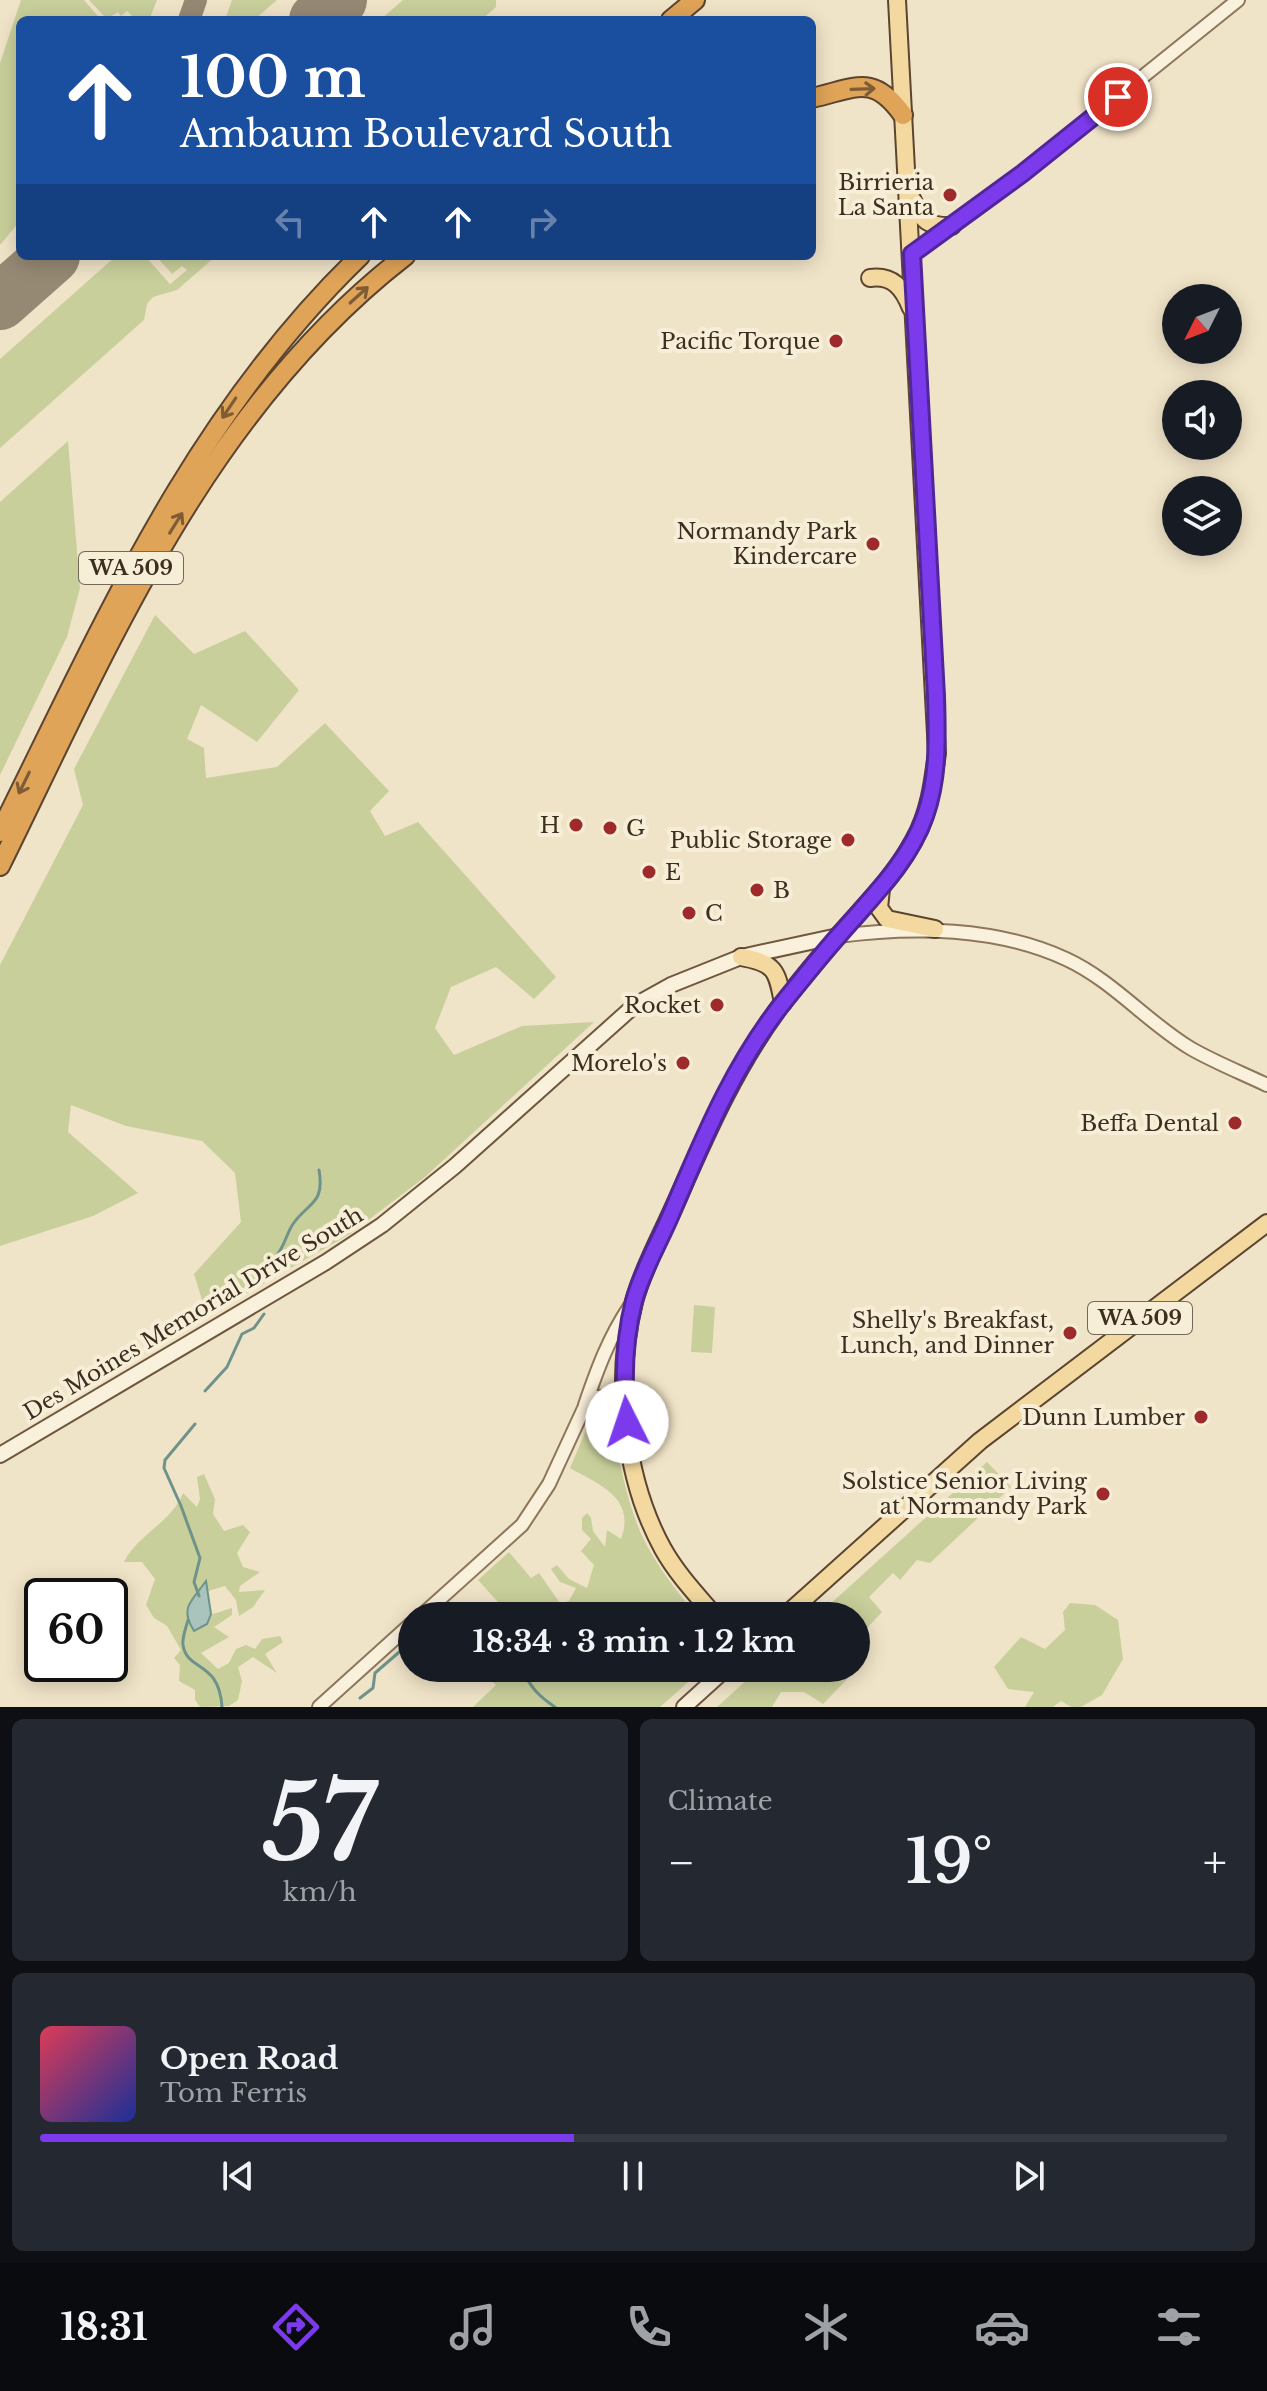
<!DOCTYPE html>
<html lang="en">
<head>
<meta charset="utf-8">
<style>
  :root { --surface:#171b24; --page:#242831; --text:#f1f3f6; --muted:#9ea1a6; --line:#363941; --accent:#7c3aed }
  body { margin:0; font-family:"Libre Baskerville",serif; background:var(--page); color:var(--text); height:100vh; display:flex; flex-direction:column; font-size:30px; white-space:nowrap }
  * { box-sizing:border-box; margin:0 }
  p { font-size:26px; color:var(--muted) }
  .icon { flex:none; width:44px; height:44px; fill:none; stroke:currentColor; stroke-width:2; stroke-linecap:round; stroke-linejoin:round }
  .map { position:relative; height:1707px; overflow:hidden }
  .side { display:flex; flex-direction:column; gap:12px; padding:12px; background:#0d0f14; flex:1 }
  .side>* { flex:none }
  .hud { position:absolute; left:16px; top:16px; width:800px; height:244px; border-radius:12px; box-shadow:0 4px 20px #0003; background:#1a4fa0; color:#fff; overflow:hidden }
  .needle { width:52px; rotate:228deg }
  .controls { position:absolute; left:1162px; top:284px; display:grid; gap:16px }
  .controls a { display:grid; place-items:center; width:80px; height:80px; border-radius:50%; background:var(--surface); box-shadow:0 4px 20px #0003; font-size:40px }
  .speed { position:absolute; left:24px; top:1578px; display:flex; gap:16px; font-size:40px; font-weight:700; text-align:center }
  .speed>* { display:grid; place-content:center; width:104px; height:104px; border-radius:50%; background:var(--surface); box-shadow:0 4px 20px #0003; line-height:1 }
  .speed .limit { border:4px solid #111; border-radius:12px; background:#fff; color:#111 }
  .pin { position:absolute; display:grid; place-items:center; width:68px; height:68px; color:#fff; margin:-34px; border:4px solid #fff; border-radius:50%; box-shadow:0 2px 8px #0007 }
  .me { position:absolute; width:88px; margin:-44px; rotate:356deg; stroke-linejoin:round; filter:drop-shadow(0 0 6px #0008) }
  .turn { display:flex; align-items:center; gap:28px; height:168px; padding:0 32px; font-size:36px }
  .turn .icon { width:104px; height:104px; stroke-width:2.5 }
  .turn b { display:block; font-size:56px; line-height:68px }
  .lanes { display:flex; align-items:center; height:76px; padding:0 32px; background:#0003; justify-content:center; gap:40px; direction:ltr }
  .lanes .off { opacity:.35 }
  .big { font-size:60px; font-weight:800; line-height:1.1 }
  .side .card { flex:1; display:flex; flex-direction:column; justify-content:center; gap:12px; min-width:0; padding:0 28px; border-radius:12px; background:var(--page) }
  .side .dial { align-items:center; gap:0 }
  .dial b { font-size:104px; line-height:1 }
  .song { display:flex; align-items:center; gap:24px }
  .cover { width:96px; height:96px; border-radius:12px; background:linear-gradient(135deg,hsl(350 70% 55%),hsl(230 70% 35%)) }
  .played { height:8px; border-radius:4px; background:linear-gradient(90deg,var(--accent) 45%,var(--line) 45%) }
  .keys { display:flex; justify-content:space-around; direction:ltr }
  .heat { display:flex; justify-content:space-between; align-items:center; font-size:44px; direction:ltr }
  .side .tiles { flex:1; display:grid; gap:12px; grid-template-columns:1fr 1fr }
  .card:last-child { grid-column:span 2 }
  .trip { position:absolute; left:398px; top:1602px; width:472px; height:80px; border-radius:40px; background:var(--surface); box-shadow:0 4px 20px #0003; font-weight:800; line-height:80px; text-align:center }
  .dock { display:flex; height:128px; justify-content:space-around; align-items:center; background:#090b0e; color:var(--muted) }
  .dock .icon { width:56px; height:56px }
  .dock .on { color:var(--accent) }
  .dock b { font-size:36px; color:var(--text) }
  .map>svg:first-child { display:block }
  .green { fill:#c9cf9b }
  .water { fill:#a9c4bc; stroke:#6f938a; stroke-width:2 }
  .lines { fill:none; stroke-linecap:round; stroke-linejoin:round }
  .stream { stroke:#6f938a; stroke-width:3 }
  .taxiway { stroke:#968974; stroke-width:22 }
  .runway { stroke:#968974; stroke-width:56 }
  .tertiary-casing { stroke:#8d765c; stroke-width:16 }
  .secondary-casing { stroke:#6f573f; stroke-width:18 }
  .primary-casing { stroke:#5b4430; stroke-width:20 }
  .motorway-casing { stroke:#5b4430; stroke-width:22 }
  .tertiary { stroke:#faf1dc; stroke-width:12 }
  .secondary { stroke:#faf1dc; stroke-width:14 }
  .primary { stroke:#f3d9a0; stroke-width:16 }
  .motorway { stroke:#e0a458; stroke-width:18 }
  .oneway { stroke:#7e5d36 }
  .route-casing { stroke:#51269a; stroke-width:20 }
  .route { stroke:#7c3aed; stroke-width:14 }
  .poi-dot { fill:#9e2a2b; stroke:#f7eed8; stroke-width:3 }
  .labels { text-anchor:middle; stroke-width:8; stroke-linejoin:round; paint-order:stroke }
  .shield { fill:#f7eed8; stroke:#756857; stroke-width:2 }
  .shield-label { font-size:20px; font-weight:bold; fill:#3d2e20 }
  .poi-label { font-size:22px; fill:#3d2e20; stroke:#f7eed8; text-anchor:end }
  .street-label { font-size:22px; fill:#3d2e20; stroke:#f7eed8 }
</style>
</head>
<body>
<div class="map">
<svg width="1267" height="1707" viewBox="0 0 1267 1707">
  <rect width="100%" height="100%" fill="#f0e4c8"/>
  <g class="green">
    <polygon points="21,0 84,0 101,20 20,20 20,221 0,245 0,63"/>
    <polygon points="89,0 157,0 149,20 130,20 133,17 127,11 121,16 118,12 107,19"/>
    <polygon points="232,0 277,0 254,20 225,20"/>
    <polygon points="403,0 496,0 496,7 481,20 380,20"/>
    <polygon points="116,256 145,256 170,284 187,270 182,266 172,274 156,256 216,256 177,290 153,297 147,304 144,320 0,448 0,359"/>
    <polygon points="68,441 80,588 67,637 0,775 0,502"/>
    <polygon points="155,615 194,654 245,631 299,690 257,742 201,705 187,739 204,748 206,778 277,767 325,723 389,791 370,811 385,836 418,822 556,977 534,999 496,967 451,987 435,1028 454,1055 522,1026 594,1022 425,1177 350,1234 207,1316 194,1274 241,1222 235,1173 202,1141 126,1126 71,1105 68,1132 138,1193 93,1216 0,1246 0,965 83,805 74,769"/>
    <polygon points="694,1305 715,1307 712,1353 691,1352"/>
    <path d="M611 1420C621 1465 627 1511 650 1551 663 1574 680 1595 697 1616H522L506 1611 478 1580 509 1552 531 1578 539 1573 560 1603 569 1601 576 1588 560 1582 551 1569 557 1565 569 1579 587 1588 594 1565 581 1551 591 1539 582 1530V1518L587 1513 591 1518 593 1531 605 1547 607 1530 621 1539C636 1498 600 1485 570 1468L587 1428Z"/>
    <polygon points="987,1462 1011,1487 930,1563 917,1560 900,1580 893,1573 869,1597 882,1612 856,1640 856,1616 817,1616"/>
    <path d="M204 1474 215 1499 213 1514 224 1531 243 1525 250 1532 237 1553 243 1567 260 1572 240 1586 239 1592 265 1590 253 1607 239 1616 236 1600 225 1586 205 1592 197 1612 213 1614 232 1608V1615L214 1627 229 1637 201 1653 218 1669 229 1663 236 1649 246 1645 255 1649 262 1639 280 1636 283 1642 265 1654 277 1673 253 1657 238 1667 242 1681 238 1700 229 1706 200 1707 195 1700V1690L179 1681 180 1665 174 1658 181 1650 167 1626 154 1618 146 1605 155 1579 142 1562H124C138 1534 172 1522 183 1493L197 1507 200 1499 197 1477Z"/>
    <polygon points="1070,1603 1095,1605 1118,1620 1123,1659 1102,1695 1081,1707 1071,1707 1061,1701 1053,1707 1025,1707 1034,1692 1008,1689 994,1667 1021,1637 1045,1649 1065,1630 1063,1612"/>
    <polygon points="856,1663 859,1667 823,1704 804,1692 781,1692 772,1707 717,1707 760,1668 856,1668"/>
    <polygon points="483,1668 704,1668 660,1707 473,1707 496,1685 485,1675"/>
  </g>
  <path class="water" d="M206 1581 211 1614 207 1624 194 1631C179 1607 192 1601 206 1581Z"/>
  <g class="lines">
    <g class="stream">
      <path d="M255 1281C259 1269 266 1266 275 1257 284 1249 286 1234 293 1224 308 1202 325 1205 319 1170"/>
      <polyline points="205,1391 227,1367 242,1334 254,1328 264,1314"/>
      <polyline points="195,1424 165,1460 164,1468 181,1506 200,1558 194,1582 199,1596"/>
      <polyline points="440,1616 452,1612 460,1616"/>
      <path d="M188 1620C186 1628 182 1637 183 1645 187 1672 219 1660 222 1707"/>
      <path d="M523 1668C528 1686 540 1697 555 1707"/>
      <polyline points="360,1698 373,1688 375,1673 412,1641"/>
    </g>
    <g class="taxiway">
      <polyline points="189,20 196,0"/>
      <polyline points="13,291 42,256"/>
    </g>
    <g class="runway">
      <polyline points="317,20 339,0"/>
      <polyline points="0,302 52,256"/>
    </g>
    <g class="tertiary-casing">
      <g id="tertiary">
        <polyline points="912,254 1023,173 1238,0"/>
        <path d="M838 936C912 926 997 927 1066 959 1112 980 1147 1022 1190 1048 1214 1062 1242 1073 1267 1085"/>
        <path d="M585 1405C597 1370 609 1337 630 1306"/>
        <polyline points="421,1616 522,1525 549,1484 585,1406 597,1397 624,1396"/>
        <polyline points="319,1707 412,1623"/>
      </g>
    </g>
    <g class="secondary-casing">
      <g id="secondary">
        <polyline points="0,1455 326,1262 382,1225 455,1166 635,1005 671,985 741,957 838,936"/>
        <polyline points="684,1707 727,1668"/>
      </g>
    </g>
    <g class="primary-casing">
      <g id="primary">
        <path d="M910 195C922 218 923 227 952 226"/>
        <path d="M870 278C893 275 903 288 911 308"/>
        <polyline points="881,889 879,908 887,919 935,929"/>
        <path d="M741 957C775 963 777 970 783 1003"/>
        <path d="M715 1616C697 1595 677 1574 663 1549 624 1478 614 1381 634 1302 644 1265 666 1226 681 1191 710 1125 738 1063 781 1005 800 981 819 957 839 935 866 904 895 876 914 840 929 814 933 783 937 753L897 0"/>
        <polyline points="785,1616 980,1441 1267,1223"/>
      </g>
    </g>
    <g class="motorway-casing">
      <g id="motorway">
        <polyline points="671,20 695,0"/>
        <path d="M812 98C856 88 873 73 903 115"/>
        <path d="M0 832C103 625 191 419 360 256"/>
        <path d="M0 866C109 645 205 411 405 256"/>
      </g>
    </g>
    <use href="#tertiary" class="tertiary"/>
    <use href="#secondary" class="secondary"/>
    <use href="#primary" class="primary"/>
    <use href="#motorway" class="motorway"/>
  </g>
  <defs><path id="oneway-shaft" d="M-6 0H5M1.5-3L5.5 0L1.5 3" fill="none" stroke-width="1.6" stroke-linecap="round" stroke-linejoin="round" transform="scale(2)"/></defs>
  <g class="oneway">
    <use href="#oneway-shaft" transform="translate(863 89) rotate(-2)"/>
    <use href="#oneway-shaft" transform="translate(359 295) rotate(-42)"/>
    <use href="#oneway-shaft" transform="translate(229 408) rotate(124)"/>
    <use href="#oneway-shaft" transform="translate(176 523) rotate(-58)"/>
    <use href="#oneway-shaft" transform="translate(24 783) rotate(116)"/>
  </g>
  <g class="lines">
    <g class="route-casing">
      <path id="route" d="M627 1422C623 1382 624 1340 634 1301 642 1271 660 1241 672 1212 704 1137 734 1063 786 999 804 977 822 954 841 933 872 897 909 862 925 816 939 777 937 736 936 696L912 254 1023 173 1118 97"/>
    </g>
    <use href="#route" class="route"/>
  </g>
  <g class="poi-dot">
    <circle cx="950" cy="195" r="8"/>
    <circle cx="836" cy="341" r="8"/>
    <circle cx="873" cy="544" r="8"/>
    <circle cx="576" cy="825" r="8"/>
    <circle cx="610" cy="828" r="8"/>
    <circle cx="848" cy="840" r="8"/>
    <circle cx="649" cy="872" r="8"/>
    <circle cx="757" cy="890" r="8"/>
    <circle cx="689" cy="913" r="8"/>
    <circle cx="717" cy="1005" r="8"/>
    <circle cx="683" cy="1063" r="8"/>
    <circle cx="1235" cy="1123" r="8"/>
    <circle cx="1070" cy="1333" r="8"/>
    <circle cx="1201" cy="1417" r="8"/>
    <circle cx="1103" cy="1494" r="8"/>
  </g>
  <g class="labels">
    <g class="shield">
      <rect x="79" y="552" width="104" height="32" rx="6"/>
      <rect x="1088" y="1302" width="104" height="32" rx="6"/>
    </g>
    <g class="shield-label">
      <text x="131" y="575">WA 509</text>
      <text x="1140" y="1325">WA 509</text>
    </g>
    <g class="poi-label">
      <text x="934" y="190">Birrieria<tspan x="934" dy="25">La Santa</tspan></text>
      <text x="820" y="349">Pacific Torque</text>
      <text x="857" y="539">Normandy Park<tspan x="857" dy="25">Kindercare</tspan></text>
      <text x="560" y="833">H</text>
      <text x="626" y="836" text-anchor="start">G</text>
      <text x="832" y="848">Public Storage</text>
      <text x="665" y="880" text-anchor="start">E</text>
      <text x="773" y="898" text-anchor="start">B</text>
      <text x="705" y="921" text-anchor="start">C</text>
      <text x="701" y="1013">Rocket</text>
      <text x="667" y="1071">Morelo's</text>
      <text x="1219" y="1131">Beffa Dental</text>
      <text x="1054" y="1328">Shelly's Breakfast,<tspan x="1054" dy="25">Lunch, and Dinner</tspan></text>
      <text x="1185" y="1425">Dunn Lumber</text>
      <text x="1087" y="1489">Solstice Senior Living<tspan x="1087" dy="25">at Normandy Park</tspan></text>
    </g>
    <g class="street-label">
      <text transform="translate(193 1313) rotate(-31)" y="8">Des Moines Memorial Drive South</text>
    </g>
  </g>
</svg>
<div class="controls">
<a><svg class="needle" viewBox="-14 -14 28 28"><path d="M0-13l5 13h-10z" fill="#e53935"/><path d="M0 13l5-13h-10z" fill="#9ea1a6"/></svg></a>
<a><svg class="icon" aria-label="sound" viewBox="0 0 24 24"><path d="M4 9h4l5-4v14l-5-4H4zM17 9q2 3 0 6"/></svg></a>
<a><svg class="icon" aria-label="layers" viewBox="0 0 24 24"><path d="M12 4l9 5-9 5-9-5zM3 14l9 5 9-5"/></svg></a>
</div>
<div class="speed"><div class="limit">60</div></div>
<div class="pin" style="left:1118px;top:97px;background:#d93025"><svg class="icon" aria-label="arrive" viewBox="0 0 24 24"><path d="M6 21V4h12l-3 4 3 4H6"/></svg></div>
<svg class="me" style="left:627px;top:1422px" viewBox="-20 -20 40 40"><circle r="19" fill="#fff"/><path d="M0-13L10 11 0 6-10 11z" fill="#7c3aed"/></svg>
<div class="trip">18:34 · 3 min · 1.2 km</div>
<div class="hud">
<div class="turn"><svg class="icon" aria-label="ahead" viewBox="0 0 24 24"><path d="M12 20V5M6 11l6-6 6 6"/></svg><div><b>100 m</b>Ambaum Boulevard South</div></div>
<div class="lanes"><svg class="icon off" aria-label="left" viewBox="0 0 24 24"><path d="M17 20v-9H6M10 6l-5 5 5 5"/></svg><svg class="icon" aria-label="ahead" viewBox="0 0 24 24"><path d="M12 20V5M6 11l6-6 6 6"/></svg><svg class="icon" aria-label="ahead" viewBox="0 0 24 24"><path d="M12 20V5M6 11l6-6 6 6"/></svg><svg class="icon off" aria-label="right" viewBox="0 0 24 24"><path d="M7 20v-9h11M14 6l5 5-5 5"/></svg></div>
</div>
</div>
<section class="side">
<div class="tiles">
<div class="card dial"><b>57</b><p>km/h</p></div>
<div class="card"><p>Climate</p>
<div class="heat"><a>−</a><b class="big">19°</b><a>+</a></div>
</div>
<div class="card">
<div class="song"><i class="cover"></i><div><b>Open Road</b><p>Tom Ferris</p></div></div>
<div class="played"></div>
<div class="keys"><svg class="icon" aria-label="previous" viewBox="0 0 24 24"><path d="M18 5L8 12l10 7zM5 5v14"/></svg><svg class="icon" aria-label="pause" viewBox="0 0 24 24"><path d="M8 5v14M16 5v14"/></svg><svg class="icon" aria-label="next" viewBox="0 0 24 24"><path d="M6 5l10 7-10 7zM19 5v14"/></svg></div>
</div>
</div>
</section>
<nav class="dock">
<b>18:31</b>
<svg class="icon on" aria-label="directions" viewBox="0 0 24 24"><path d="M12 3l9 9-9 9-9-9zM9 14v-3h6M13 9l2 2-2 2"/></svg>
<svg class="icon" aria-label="music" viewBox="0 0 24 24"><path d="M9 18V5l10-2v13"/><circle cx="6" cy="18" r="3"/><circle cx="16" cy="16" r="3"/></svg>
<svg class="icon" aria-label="phone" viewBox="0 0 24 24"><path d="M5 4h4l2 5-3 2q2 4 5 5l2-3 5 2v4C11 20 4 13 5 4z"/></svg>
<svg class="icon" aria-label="climate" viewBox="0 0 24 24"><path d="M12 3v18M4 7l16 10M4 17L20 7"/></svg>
<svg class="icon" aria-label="car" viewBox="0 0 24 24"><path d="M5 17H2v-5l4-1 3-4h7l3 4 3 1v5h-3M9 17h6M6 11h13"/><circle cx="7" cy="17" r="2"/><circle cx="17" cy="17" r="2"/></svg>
<svg class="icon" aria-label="filters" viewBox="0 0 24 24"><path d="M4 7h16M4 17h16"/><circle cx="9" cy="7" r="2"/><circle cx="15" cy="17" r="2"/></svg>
</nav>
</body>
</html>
